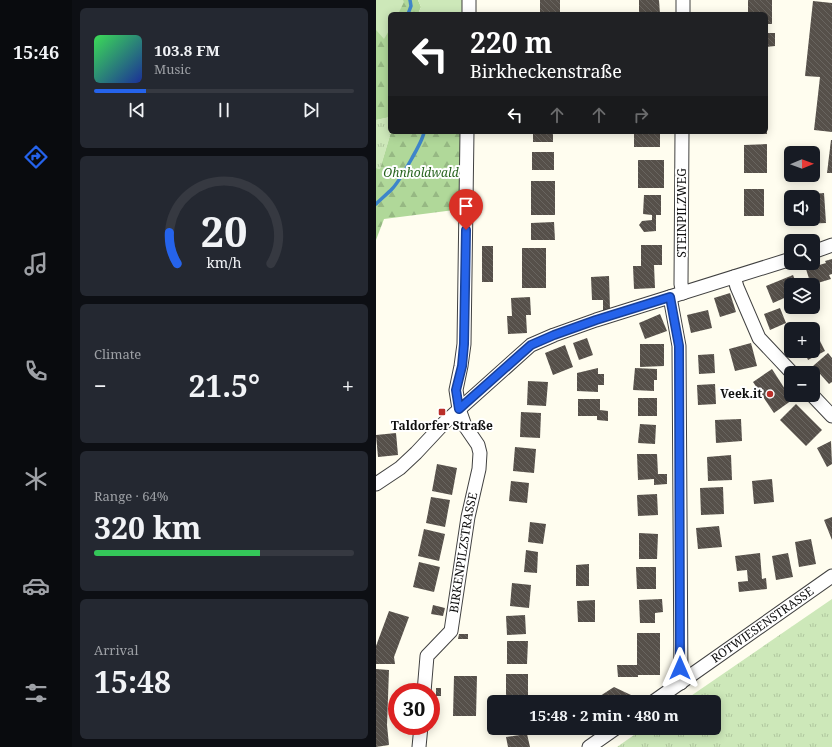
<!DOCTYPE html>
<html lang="en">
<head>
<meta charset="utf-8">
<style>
  :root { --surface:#171b24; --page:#242831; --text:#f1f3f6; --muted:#9ea1a6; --line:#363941; --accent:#2563eb }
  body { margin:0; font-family:"Noto Serif",serif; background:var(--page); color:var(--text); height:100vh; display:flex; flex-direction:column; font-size:15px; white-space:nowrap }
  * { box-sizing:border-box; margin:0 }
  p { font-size:13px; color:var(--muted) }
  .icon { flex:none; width:22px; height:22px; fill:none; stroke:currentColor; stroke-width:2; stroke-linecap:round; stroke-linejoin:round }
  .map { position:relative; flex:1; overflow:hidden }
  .details { display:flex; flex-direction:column; gap:8px; padding:8px; background:#0d0f14; width:304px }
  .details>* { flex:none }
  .top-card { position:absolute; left:12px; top:12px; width:380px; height:122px; border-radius:6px; box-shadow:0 2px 10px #0003; background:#202124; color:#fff; overflow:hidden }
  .needle { width:26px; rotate:89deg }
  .tools { position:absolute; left:408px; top:146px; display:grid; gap:8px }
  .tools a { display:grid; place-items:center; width:36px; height:36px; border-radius:6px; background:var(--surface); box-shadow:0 2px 10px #0003; font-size:20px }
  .speed { position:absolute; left:12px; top:683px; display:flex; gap:8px; font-size:20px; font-weight:700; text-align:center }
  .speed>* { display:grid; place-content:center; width:52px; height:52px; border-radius:50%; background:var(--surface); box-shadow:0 2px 10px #0003; line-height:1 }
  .speed .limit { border:6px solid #d22; background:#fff; color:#111 }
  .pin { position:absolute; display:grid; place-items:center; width:34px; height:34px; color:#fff; margin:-41px -17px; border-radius:50% 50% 50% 0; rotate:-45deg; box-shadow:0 0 4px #0007 }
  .pin .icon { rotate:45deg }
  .me { position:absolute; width:44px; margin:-22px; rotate:0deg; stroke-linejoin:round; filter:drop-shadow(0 0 3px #0008) }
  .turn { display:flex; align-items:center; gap:14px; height:84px; padding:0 16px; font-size:18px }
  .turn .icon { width:52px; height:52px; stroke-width:2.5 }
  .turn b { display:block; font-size:28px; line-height:34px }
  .lanes { display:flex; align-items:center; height:38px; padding:0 16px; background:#0003; justify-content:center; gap:20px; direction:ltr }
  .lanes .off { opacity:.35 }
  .big { font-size:30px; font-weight:700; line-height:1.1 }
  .details .widget { flex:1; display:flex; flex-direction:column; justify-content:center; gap:6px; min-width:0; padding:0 14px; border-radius:6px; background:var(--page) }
  .details .dial { align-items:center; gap:0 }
  .dial svg { height:104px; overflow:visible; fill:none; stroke:var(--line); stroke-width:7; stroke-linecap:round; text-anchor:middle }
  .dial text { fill:var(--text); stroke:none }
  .song { display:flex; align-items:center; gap:12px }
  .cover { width:48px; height:48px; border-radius:6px; background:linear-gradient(135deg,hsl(130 70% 55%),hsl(230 70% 35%)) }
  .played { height:4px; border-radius:2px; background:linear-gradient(90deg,var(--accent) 20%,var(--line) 20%) }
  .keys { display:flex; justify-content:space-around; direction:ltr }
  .heat { display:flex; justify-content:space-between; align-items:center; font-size:22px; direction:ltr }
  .charge { height:6px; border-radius:3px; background:linear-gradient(90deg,#34c759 64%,var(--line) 0) }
  .trip { position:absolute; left:111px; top:695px; width:234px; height:40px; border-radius:6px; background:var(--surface); box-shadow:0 2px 10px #0003; font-weight:700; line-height:40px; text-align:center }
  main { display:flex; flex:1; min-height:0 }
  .dock { display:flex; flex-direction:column; width:72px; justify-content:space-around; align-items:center; background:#090b0e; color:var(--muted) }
  .dock .icon { width:28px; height:28px }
  .dock .active { color:var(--accent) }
  .dock b { font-size:18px; color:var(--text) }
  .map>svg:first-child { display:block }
  .grass { fill:url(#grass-tufts) }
  .forest { fill:url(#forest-firs) }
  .park { fill:#cde8b9 }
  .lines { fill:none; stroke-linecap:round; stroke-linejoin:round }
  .stream { stroke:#3e85ca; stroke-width:3.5 }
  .building { fill:url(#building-back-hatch) }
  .minor-casing { stroke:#414141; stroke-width:15 }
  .minor { stroke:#fff; stroke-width:13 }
  .route-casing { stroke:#184099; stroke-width:10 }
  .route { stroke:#2563eb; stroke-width:7 }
  .poi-dot { fill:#ba2f29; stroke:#fff; stroke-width:1.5 }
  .labels { text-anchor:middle; stroke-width:4; stroke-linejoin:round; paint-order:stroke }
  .park-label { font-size:12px; font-style:italic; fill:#28641f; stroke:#fff }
  .street-label { font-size:12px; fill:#0e0e0e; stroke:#fff }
  .poi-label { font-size:12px; font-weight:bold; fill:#0e0e0e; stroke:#fff; text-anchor:end }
</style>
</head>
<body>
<main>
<nav class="dock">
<b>15:46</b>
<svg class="icon active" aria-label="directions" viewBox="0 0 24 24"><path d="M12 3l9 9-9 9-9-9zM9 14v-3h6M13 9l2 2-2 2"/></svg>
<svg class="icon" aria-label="music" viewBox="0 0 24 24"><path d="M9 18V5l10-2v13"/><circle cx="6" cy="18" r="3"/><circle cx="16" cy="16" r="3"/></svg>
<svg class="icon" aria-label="phone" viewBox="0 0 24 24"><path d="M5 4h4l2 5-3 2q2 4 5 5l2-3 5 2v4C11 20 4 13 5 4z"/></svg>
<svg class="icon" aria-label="climate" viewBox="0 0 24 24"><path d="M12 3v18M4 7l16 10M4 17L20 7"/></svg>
<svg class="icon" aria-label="car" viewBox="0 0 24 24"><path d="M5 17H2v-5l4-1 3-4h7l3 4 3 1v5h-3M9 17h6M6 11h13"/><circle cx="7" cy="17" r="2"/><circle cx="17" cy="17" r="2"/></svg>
<svg class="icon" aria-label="filters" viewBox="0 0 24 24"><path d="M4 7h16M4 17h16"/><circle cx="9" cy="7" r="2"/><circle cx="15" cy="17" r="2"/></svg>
</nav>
<section class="details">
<div class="widget">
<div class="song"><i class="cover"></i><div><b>103.8 FM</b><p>Music</p></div></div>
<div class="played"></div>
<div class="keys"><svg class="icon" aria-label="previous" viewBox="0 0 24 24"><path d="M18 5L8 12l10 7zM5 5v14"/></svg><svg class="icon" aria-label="pause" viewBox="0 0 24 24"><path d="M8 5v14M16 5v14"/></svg><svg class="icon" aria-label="next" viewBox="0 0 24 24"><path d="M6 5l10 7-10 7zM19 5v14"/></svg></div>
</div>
<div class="widget dial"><svg viewBox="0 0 100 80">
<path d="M14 69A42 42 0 1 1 86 69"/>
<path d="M14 69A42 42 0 0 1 8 45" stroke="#2563eb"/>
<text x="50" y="56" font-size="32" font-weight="700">20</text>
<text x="50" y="72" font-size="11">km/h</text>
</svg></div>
<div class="widget"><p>Climate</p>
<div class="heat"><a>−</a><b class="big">21.5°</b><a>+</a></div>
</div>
<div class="widget"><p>Range · 64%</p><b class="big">320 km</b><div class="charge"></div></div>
<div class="widget"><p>Arrival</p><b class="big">15:48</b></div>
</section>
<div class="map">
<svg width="456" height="747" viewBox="0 0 456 747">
  <defs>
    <pattern id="grass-tufts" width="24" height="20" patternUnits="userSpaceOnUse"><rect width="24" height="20" fill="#cde8b9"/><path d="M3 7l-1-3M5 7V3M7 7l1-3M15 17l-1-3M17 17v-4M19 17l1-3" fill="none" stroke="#afc69e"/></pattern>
    <pattern id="forest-firs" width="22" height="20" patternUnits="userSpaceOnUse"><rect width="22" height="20" fill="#b0d899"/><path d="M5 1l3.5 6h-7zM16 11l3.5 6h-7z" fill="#96b883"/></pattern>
    <pattern id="building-back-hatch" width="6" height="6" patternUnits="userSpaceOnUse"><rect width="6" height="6" fill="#56504a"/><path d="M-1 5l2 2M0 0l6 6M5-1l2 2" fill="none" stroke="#696560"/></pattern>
  </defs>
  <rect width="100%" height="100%" fill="#fffdef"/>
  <g class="grass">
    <polygon points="14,117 14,132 15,132 4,169 0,168 0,120"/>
    <polygon points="456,599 456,747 241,747 268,728 338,728 338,702 306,702"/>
  </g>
  <g class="forest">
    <polygon points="0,0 42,0 45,7 42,14 14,14 14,117 0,120"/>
    <polygon points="15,132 86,132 86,209 8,219 0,240 0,168 4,169"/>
  </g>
  <g class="park">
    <polygon points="0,0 27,0 28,2 22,14 14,14 14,29 8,39 0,30"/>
    <polygon points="42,0 86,0 86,14 42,14 45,7"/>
  </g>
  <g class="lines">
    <g class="stream">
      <polyline points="32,14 35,6 34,0"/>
      <path d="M0 204C5 199 11 194 16 189 23 182 47 141 48 132"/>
    </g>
  </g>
  <g class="building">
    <rect x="164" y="0" width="20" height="14"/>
    <polygon points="263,0 283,0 284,14 263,14"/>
    <polygon points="372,0 396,0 396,24 390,24 390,14 372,14"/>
    <polygon points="437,1 456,3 456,132 438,130 444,77 429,76"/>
    <polygon points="390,33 399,33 399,46 390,47"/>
    <polygon points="390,111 391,111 391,134 365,134 365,132 390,132"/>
    <rect x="157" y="132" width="20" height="10"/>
    <rect x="258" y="132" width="26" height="15"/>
    <polygon points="455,140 456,140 456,173 451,173"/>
    <polygon points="391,144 391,173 368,173 368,145"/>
    <rect x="156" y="152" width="22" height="18"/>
    <rect x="262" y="160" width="26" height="28"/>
    <rect x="155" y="181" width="24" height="34"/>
    <rect x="368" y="189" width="20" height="27"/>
    <polygon points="448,193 450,223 427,224 427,219 437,219 437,197 426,197 425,195"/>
    <polygon points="268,195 285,195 285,215 280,215 280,231 268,232 263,225 266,221 276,220 276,215 267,214"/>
    <polygon points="178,222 179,240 155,240 155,223"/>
    <polygon points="265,245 286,245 286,265 278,265 279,288 258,289 257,266 265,266"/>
    <rect x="106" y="246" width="11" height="36"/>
    <rect x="146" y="248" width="24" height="40"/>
    <polygon points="456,259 456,274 453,275 455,279 435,285 430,269 450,263 449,261"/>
    <polygon points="417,275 421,285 415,285 415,295 397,303 390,286"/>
    <polygon points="233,276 234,310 227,310 227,300 216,300 215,277"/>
    <polygon points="354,293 360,312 344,317 338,298"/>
    <polygon points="154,297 155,315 150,315 151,333 132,334 131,316 136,316 135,298"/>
    <polygon points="404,308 410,323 394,330 388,314"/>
    <polygon points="332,310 336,328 315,333 311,315"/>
    <polygon points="284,314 291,331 269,339 263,323"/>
    <polygon points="415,333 415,345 410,335"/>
    <polygon points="440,333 449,351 432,360 428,351 437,351 437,335"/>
    <polygon points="211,338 217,355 203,360 197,343"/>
    <polygon points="375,343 381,366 359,371 353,349"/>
    <polygon points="264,344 288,344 288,366 264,367"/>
    <polygon points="189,345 197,367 177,375 169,353"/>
    <polygon points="452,353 456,358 456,382 453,384 437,366"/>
    <polygon points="338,354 339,373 323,374 322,355"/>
    <polygon points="222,368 222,374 228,374 228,385 222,385 222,392 201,391 201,373"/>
    <polygon points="259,368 281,369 281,380 278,380 278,391 257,390"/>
    <polygon points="396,369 416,400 398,413 377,382"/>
    <polygon points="152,381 172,382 170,406 151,405"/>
    <polygon points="339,384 340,404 322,405 321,385"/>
    <rect x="262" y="398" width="19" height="18"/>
    <polygon points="202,399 224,399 224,410 232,411 232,421 221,420 221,416 202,416"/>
    <polygon points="420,404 446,430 430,446 404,420"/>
    <polygon points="145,412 165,413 164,438 144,437"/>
    <polygon points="365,419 366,441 340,443 339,420"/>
    <polygon points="264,424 280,425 279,444 262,443"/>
    <polygon points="20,433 22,455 2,457 0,435"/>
    <polygon points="455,441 456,464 451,467 441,448"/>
    <polygon points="139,447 160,449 158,473 137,471"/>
    <polygon points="261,454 281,454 282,474 291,474 291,484 278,485 278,479 262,480"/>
    <polygon points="355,455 356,480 332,481 331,457"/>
    <polygon points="61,464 81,468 76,495 56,491"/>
    <polygon points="396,479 398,502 378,504 376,481"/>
    <polygon points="135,481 153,483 151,503 133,501"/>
    <polygon points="347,487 348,514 325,515 324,488"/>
    <polygon points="281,494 282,515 262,516 261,495"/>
    <polygon points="55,497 74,500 69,527 50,523"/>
    <polygon points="456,517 456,540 448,520"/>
    <polygon points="154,522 170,524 167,544 152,542"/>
    <polygon points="343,526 346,547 322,549 320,528"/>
    <polygon points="48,529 69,534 63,561 42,556"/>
    <polygon points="263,533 282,534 281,559 263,559"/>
    <polygon points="435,539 440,564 423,567 419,542"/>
    <polygon points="150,550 162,552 161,573 148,572"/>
    <polygon points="384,553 386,579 390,578 391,589 363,592 362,582 372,581 371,570 361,571 359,556"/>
    <polygon points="412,553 417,577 400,580 396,556"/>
    <polygon points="43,562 64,567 58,592 37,587"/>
    <polygon points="213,564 213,586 200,586 200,565"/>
    <polygon points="260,567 280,567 280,589 261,589"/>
    <polygon points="136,583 155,585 153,608 134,606"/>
    <polygon points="286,599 287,612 279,613 279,623 264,623 263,600"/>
    <polygon points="219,600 219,622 202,622 201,601"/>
    <polygon points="57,605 69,608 67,616 55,614"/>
    <polygon points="13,611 33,617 18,657 19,664 0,664 0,646"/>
    <polygon points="149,615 150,634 131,635 130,616"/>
    <polygon points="261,633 284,633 284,675 262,675 262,677 242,677 241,665 261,665"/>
    <polygon points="83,634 92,634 92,639 82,639"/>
    <polygon points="131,641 152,641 151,664 131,664"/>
    <polygon points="0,669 13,670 11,725 13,745 0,747"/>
    <rect x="130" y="674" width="22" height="28"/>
    <polygon points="78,676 101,676 100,716 77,716"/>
    <polygon points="238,687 255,695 247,702 228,702 224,696"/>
    <rect x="60" y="688" width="5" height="8"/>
    <polygon points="175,728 194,728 194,732 176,735"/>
    <polygon points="151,734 154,747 132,747 130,737"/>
  </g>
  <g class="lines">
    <g class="minor-casing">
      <g id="minor">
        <polyline points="93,14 93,0"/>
        <polyline points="307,14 307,0"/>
        <polyline points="306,132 305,284 307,293"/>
        <polyline points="437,252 456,245"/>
        <polyline points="358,277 361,287 383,338 416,373"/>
        <polyline points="294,297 303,346 305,683"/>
        <polyline points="436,395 456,416"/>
        <polyline points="0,484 24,468 40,453 69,422 155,345 178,335 220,320 415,259"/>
        <path id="s1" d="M48 692 51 656 75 631 92 517 103 469 104 453 102 445 89 426 83 409 80 390 85 366 88 344 91 132"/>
        <path id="s2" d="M277 702 456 576"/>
        <polyline points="43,747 45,726"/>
        <polyline points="213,747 240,728"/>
      </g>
    </g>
    <use href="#minor" class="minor"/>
  </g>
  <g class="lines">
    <g class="route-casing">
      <polyline id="route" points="90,230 88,344 86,366 80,390 83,409 155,345 178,335 220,320 294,297 303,346 304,668"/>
    </g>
    <use href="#route" class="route"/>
  </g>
  <g class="poi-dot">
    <circle cx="394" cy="394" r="4"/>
    <rect x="62" y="408" width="8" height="8" rx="2"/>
  </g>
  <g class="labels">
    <g class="park-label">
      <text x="45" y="177">Ohnholdwald</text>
    </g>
    <g class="street-label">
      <text transform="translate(306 213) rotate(-90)" y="4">STEINPILZWEG</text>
      <text dy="4" stroke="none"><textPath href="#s1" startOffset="150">BIRKENPILZSTRASSE</textPath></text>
      <text dy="4" stroke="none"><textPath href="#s2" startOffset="134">ROTWIESENSTRASSE</textPath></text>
    </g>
    <g class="poi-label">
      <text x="386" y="398">Veek.it</text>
      <text x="66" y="430" text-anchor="middle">Taldorfer Straße</text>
    </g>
  </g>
</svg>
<div class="tools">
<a><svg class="needle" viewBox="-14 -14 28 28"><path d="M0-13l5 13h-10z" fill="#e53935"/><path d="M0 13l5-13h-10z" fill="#9ea1a6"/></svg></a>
<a><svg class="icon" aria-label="sound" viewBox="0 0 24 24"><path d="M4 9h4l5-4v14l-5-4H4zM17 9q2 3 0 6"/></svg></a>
<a><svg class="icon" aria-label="search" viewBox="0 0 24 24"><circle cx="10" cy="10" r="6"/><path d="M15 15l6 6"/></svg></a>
<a><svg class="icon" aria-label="layers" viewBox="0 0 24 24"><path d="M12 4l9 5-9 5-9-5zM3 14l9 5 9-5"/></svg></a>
<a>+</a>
<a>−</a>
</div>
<div class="speed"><div class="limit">30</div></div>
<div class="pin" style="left:90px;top:230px;background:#d93025"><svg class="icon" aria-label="arrive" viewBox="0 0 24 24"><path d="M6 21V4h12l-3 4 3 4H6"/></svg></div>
<svg class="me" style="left:304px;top:668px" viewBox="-20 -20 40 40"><path d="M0-17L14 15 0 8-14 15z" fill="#2563eb" stroke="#fff" stroke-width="4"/></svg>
<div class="trip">15:48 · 2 min · 480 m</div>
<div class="top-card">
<div class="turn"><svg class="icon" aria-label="left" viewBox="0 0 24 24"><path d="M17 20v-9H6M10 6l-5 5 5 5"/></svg><div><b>220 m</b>Birkheckenstraße</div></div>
<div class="lanes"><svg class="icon" aria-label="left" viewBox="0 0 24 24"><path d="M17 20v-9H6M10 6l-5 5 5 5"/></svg><svg class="icon off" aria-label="ahead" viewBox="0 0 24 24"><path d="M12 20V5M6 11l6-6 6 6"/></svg><svg class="icon off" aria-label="ahead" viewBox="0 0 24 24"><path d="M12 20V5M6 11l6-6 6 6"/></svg><svg class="icon off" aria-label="right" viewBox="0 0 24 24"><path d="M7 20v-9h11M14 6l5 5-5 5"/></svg></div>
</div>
</div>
</main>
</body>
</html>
